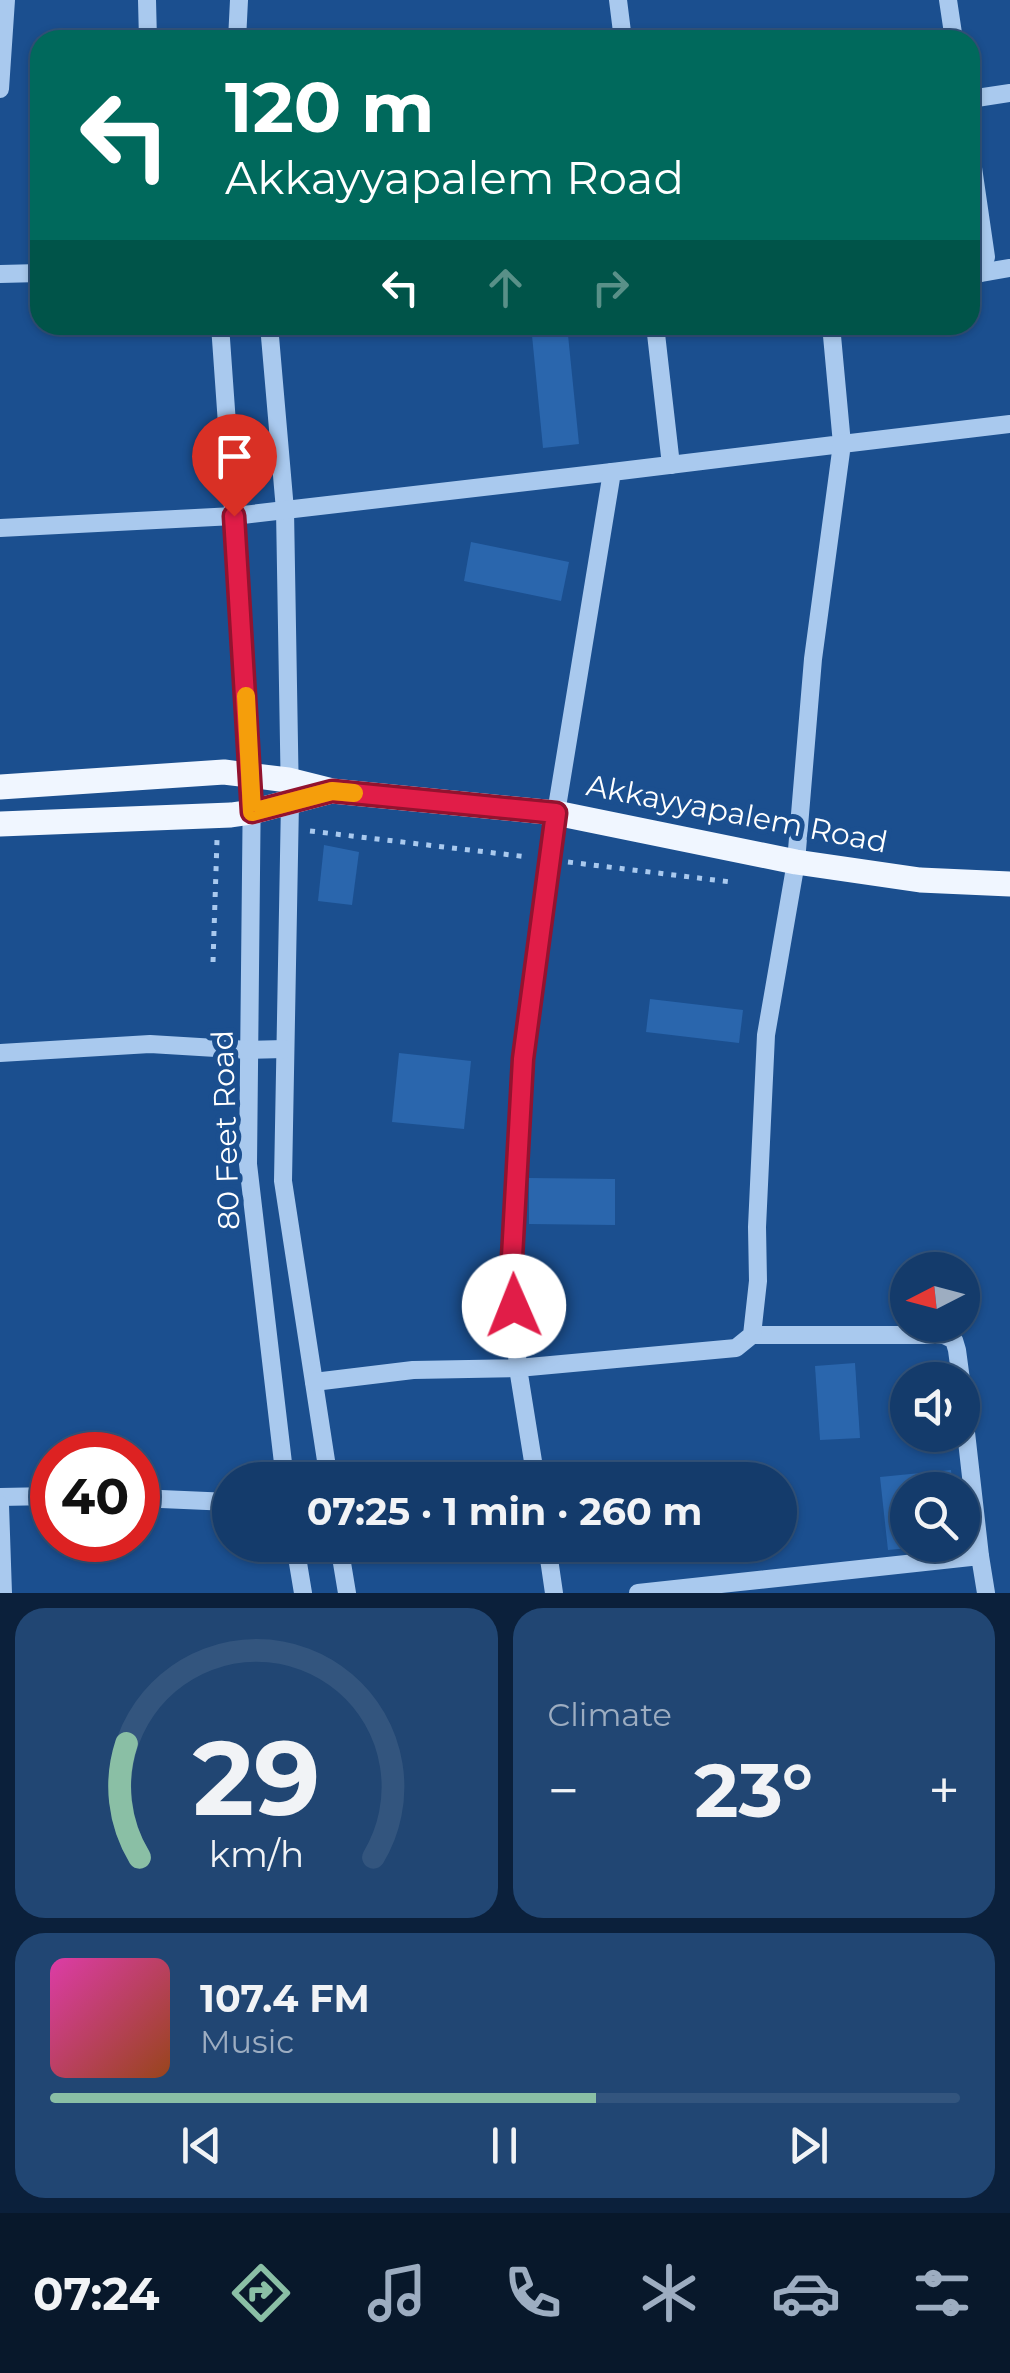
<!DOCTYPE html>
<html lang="en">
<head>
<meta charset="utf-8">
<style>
  :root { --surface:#143b6b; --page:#214673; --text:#f1f3f6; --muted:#9dadc1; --line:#33557e; --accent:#8abfa5 }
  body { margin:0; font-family:Montserrat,sans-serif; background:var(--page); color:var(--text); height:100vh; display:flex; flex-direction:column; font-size:38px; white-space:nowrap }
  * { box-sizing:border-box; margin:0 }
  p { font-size:32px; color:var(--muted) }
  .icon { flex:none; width:55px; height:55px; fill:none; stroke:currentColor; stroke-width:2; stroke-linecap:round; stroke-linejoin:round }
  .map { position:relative; height:1593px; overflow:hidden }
  .drawer { display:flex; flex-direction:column; gap:15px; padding:15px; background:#0b203b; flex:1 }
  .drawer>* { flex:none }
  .guide { position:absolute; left:30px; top:30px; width:950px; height:305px; border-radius:30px; box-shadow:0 2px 8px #0004,0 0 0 2px var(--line); background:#00695c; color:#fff; overflow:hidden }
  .needle { width:65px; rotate:264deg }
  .fabs { position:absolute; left:890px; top:1252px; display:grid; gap:20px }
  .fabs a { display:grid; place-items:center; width:90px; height:90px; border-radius:50%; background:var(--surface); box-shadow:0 2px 8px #0004,0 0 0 2px var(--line); font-size:50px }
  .speed { position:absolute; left:30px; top:1432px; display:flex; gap:20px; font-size:50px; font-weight:700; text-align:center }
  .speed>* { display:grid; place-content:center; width:130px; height:130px; border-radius:50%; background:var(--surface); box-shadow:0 2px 8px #0004,0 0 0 2px var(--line); line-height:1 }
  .speed .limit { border:15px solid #d22; background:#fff; color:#111 }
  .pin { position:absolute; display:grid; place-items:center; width:85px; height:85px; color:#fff; margin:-102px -42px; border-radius:50% 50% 50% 0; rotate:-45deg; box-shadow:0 0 10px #0007 }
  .pin .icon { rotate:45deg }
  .me { position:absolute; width:110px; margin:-55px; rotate:359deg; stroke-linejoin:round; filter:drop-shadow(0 0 8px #0008) }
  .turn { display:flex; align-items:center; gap:35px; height:210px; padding:0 30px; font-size:45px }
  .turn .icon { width:130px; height:130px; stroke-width:2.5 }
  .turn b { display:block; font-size:70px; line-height:85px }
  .lanes { display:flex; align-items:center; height:95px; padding:0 30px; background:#0003; justify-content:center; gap:50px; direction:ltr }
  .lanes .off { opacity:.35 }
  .big { font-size:75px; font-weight:700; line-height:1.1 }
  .drawer .widget { flex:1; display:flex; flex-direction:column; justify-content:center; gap:15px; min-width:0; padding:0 35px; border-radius:30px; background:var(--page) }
  .drawer .dial { align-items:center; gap:0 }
  .dial svg { height:260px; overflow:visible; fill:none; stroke:var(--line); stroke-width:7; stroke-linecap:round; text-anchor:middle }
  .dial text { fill:var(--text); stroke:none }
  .song { display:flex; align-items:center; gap:30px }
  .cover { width:120px; height:120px; border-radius:15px; background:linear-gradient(135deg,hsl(320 70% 55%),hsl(20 70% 35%)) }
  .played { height:10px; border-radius:5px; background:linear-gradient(90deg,var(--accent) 60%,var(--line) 60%) }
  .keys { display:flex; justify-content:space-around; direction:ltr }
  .heat { display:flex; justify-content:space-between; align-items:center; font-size:55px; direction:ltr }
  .drawer .tiles { flex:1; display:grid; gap:15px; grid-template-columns:1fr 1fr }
  .widget:last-child { grid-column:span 2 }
  .trip { position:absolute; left:212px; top:1462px; width:585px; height:100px; border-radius:50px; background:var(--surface); box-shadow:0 2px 8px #0004,0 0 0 2px var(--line); font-weight:700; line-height:100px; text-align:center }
  .tab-bar { display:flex; height:160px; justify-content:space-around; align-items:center; background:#08182b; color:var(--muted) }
  .tab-bar .icon { width:70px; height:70px }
  .tab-bar .current { color:var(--accent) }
  .tab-bar b { font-size:45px; color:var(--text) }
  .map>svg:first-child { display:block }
  .building { fill:#2a66ad }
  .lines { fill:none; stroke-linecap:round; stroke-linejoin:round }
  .path { stroke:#a9c9ee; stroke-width:5; stroke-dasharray:5 8; stroke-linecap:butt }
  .minor { stroke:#a9c9ee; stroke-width:18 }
  .major { stroke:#f0f6ff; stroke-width:25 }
  .route-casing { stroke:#92132f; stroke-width:25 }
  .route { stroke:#e11d48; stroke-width:18 }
  .slow { stroke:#f59e0b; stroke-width:18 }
  .labels { text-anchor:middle; stroke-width:10; stroke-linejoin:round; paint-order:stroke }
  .street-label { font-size:30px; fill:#fff; stroke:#1b4f8f }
</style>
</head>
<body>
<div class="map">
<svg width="1010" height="1593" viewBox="0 0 1010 1593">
  <rect width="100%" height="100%" fill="#1b4f8f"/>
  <g class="building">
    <polygon points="531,325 567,325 579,444 543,448"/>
    <polygon points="471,542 569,562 561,601 464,581"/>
    <polygon points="324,845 359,852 352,905 318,901"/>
    <polygon points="650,999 743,1010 739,1043 646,1032"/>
    <polygon points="399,1053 471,1061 464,1129 392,1122"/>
    <polygon points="529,1178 615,1179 615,1225 529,1224"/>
    <polygon points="855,1363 860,1438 820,1440 815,1366"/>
    <polygon points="951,1470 953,1490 908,1490 908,1548 888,1550 880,1477"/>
  </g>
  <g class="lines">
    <g class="path">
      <polyline points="310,831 528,857"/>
      <polyline points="568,862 731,882"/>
      <polyline points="213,962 217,840"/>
    </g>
    <g class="minor">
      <polyline points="147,0 148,40"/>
      <polyline points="618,0 623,40"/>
      <polyline points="948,0 954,40"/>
      <polyline points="237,40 239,0"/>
      <polyline points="0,89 6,0"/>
      <polyline points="970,99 1010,93"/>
      <polyline points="970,147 986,257 980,273 970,277"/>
      <polyline points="980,273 1010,268"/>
      <polyline points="0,274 40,273"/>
      <polyline points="220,325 252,777 248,1164 285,1480"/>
      <polyline points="269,325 285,510 290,802 283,1181 329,1480"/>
      <polyline points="655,325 671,465"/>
      <polyline points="0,528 234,516 612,472"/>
      <polyline points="0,1053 150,1044 249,1050 285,1049"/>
      <polyline points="752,1335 944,1335 954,1340 957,1350 961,1380"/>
      <polyline points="314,1382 413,1370 518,1368 511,1275 523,1059 556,813 612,472 842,444 831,325"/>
      <polyline points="962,1397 980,1556"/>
      <polyline points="536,1480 518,1368 736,1348 752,1335 758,1281 757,1227 766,1035 796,862 813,659 842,444 1010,424"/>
      <polyline points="0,1497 52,1496"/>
      <polyline points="138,1498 230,1502"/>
      <polyline points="0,1505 3,1593"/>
      <polyline points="295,1545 303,1593"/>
      <polyline points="339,1545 347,1593"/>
      <polyline points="547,1545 554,1593"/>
      <polyline points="638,1593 980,1556 986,1593"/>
    </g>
    <g class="major">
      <polyline points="0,787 224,772 288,780 332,791 556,813 796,862 920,880 1010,884"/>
      <polyline points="0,824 231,815 252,812 328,792"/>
    </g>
  </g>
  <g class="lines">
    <g class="route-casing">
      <polyline id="route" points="234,516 252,812 332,791 556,813 523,1059 511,1275 514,1306"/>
    </g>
    <use href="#route" class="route"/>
    <polyline class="slow" points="246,696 252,812 332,791 354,793"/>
  </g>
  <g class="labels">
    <g class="street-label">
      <text transform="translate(737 814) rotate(11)" y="10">Akkayyapalem Road</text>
      <text transform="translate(226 1130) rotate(-92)" y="10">80 Feet Road</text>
    </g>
  </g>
</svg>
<div class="fabs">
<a><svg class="needle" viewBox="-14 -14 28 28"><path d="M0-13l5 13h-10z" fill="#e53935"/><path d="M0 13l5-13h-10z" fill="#9dadc1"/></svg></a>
<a><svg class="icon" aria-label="sound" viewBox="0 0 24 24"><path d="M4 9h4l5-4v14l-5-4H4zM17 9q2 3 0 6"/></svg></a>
<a><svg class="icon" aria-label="search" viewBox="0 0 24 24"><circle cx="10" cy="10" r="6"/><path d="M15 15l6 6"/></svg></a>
</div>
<div class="speed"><div class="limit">40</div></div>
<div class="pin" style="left:234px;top:516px;background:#d93025"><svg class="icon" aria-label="arrive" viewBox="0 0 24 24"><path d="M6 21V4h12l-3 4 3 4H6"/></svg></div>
<svg class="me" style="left:514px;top:1306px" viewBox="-20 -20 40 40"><circle r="19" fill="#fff"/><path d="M0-13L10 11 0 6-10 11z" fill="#e11d48"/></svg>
<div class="trip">07:25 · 1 min · 260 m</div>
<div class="guide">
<div class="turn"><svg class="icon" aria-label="left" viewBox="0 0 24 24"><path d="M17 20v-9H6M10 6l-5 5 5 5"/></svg><div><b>120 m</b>Akkayyapalem Road</div></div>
<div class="lanes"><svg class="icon" aria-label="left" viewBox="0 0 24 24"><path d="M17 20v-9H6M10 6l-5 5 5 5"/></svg><svg class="icon off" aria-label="ahead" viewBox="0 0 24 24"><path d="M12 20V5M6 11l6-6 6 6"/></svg><svg class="icon off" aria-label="right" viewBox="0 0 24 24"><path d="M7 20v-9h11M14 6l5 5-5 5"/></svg></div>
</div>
</div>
<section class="drawer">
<div class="tiles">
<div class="widget dial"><svg viewBox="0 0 100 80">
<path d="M14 69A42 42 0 1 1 86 69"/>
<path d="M14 69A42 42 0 0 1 10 34" stroke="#8abfa5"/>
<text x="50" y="56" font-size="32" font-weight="700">29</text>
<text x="50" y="72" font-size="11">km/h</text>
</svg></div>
<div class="widget"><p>Climate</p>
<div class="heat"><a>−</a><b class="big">23°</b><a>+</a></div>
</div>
<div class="widget">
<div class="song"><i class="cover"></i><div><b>107.4 FM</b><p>Music</p></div></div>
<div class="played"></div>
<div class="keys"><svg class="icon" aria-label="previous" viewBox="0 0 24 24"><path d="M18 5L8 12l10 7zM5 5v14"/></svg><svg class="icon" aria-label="pause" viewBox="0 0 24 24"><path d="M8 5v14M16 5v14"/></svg><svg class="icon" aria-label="next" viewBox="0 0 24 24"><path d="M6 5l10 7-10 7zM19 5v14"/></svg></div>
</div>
</div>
</section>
<nav class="tab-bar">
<b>07:24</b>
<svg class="icon current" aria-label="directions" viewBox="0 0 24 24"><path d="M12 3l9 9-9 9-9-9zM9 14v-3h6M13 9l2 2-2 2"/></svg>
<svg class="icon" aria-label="music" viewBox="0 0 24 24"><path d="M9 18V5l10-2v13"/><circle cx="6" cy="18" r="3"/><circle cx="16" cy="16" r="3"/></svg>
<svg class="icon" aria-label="phone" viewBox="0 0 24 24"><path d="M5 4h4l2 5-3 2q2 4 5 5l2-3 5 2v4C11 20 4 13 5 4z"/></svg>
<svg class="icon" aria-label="climate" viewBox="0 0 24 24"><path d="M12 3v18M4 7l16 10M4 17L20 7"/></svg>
<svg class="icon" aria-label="car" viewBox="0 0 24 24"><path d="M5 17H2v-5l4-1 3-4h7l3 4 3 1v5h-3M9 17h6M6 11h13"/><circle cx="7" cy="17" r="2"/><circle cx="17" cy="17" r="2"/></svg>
<svg class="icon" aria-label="filters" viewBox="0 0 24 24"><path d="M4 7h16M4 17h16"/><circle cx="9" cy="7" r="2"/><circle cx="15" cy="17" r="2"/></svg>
</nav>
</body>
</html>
